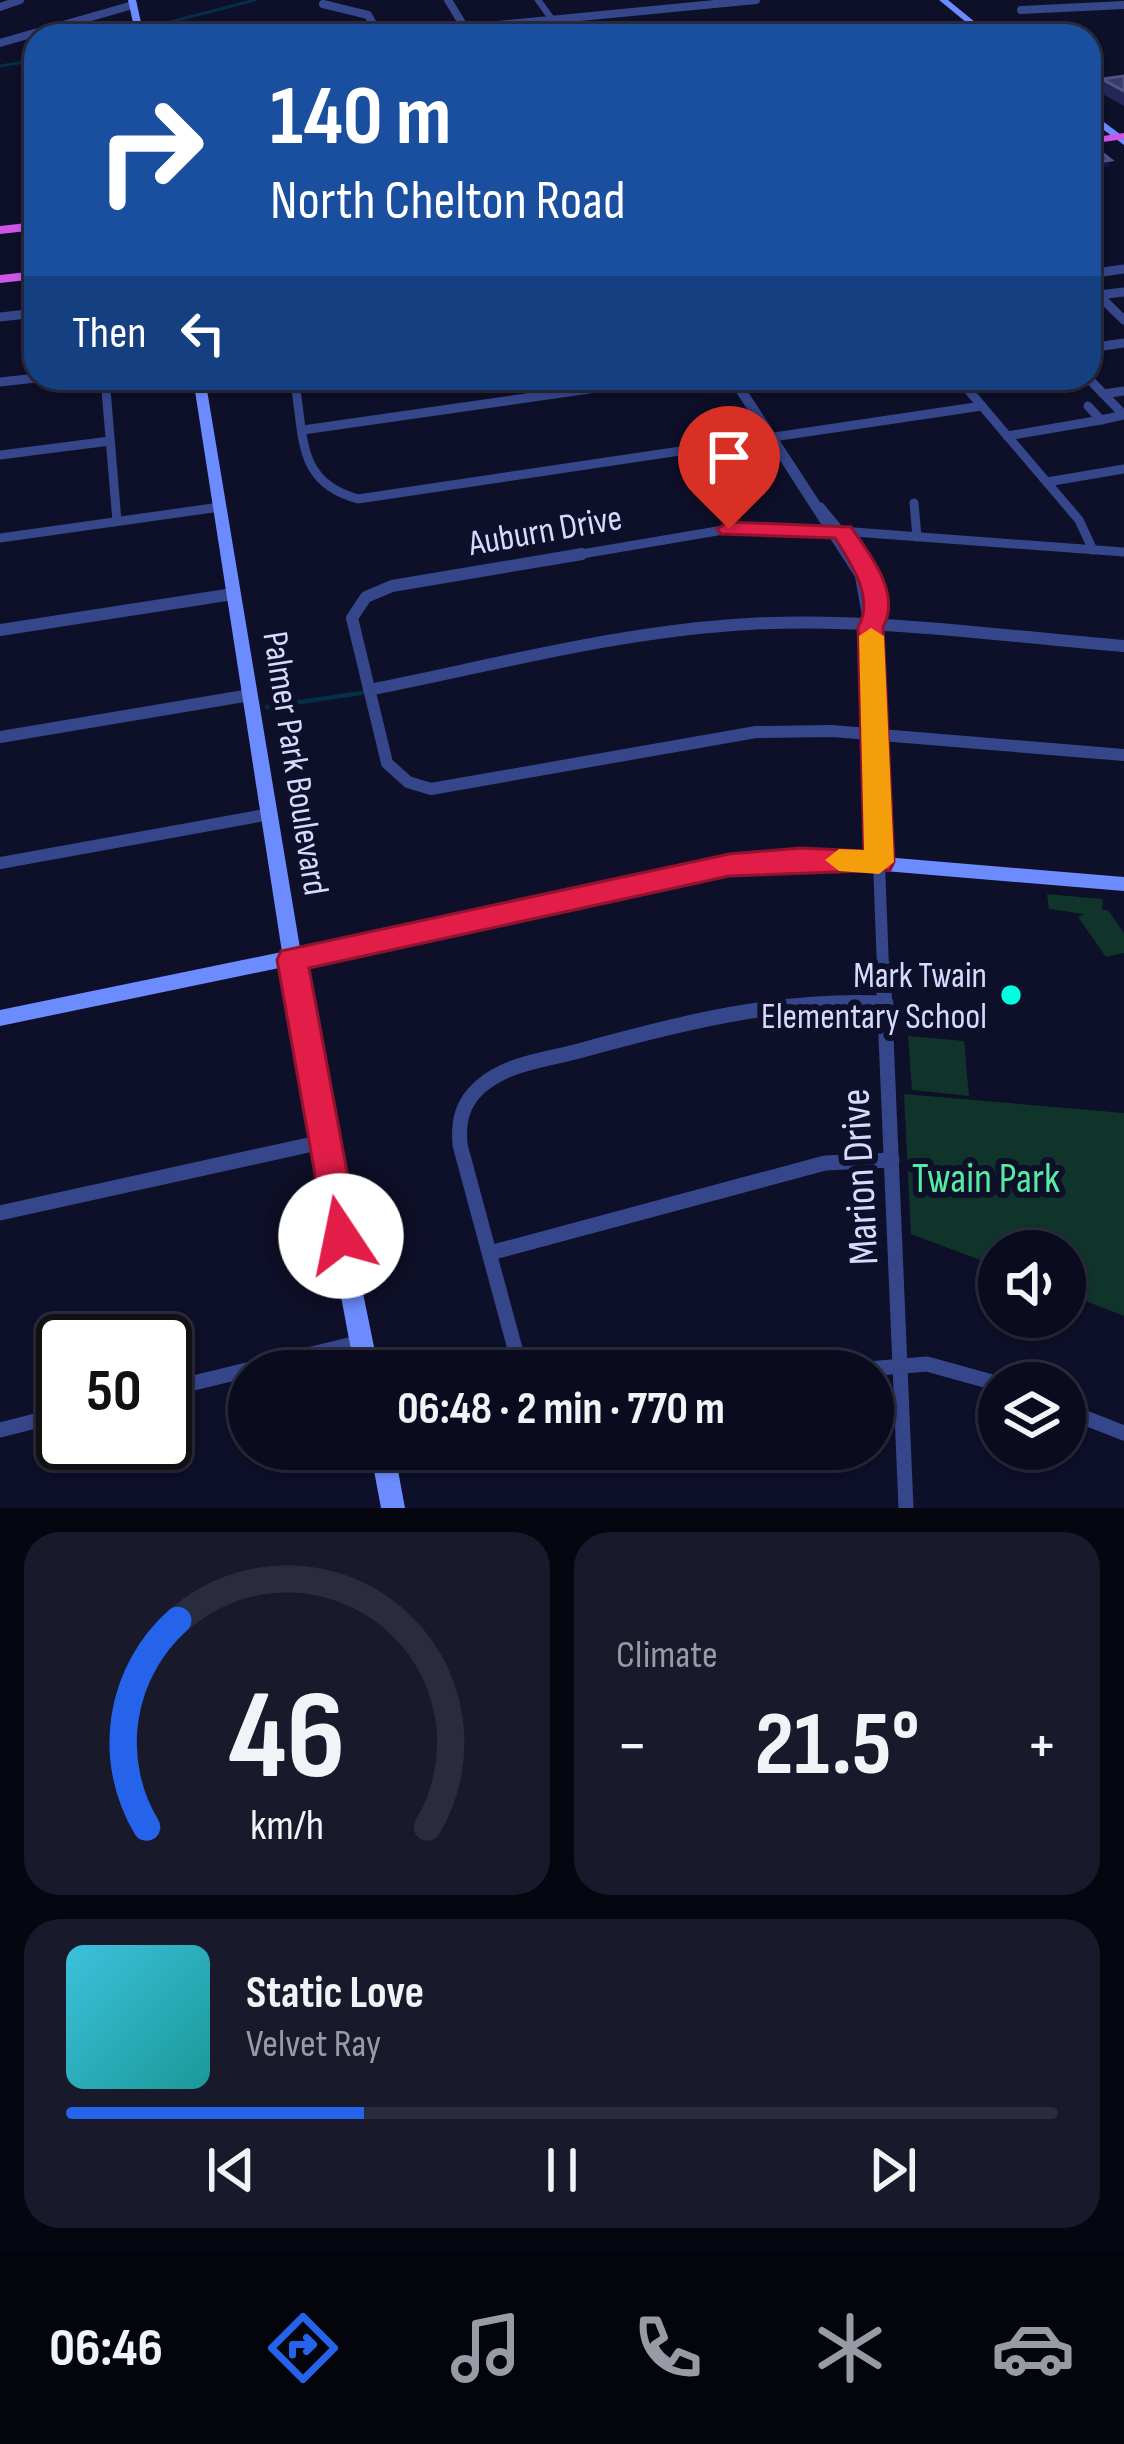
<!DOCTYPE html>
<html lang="en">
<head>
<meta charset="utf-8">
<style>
  :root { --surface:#0a0b1e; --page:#18192b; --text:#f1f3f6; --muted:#999ba4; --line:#2a2b3c; --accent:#2563eb }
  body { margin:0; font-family:"Sofia Sans Condensed",sans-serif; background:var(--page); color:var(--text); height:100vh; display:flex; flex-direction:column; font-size:45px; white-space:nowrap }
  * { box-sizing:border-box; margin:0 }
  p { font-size:39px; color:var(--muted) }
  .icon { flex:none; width:66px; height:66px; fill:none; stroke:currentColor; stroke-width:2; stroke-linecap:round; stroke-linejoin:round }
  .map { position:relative; height:1508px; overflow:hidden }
  .drawer { display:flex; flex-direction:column; gap:24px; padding:24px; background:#060610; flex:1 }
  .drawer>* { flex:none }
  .banner { position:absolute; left:24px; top:24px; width:1077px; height:366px; border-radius:36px; box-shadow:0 3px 9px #0004,0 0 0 3px var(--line); background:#1a4fa0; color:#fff; overflow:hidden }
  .buttons { position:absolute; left:978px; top:1230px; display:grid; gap:24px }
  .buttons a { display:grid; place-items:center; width:108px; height:108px; border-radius:50%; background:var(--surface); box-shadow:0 3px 9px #0004,0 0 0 3px var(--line); font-size:60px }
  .speed { position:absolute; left:36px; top:1314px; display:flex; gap:24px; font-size:60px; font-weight:700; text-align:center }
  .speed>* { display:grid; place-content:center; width:156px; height:156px; border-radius:50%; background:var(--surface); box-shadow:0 3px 9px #0004,0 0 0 3px var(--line); line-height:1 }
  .speed .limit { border:6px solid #111; border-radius:18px; background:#fff; color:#111 }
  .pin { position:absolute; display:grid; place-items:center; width:102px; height:102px; color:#fff; margin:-123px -51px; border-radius:50% 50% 50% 0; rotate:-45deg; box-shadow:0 0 12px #0007 }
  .pin .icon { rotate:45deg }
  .me { position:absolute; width:132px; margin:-66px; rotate:349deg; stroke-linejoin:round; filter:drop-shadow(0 0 9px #0008) }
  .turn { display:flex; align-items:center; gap:42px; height:252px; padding:0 48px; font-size:54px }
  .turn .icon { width:156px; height:156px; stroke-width:2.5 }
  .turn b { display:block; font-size:84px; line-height:102px }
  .then { display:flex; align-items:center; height:114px; padding:0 48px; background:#0003; gap:24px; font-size:45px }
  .big { font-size:90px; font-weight:700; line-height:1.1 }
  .drawer .widget { flex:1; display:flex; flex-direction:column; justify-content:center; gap:18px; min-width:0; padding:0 42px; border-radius:36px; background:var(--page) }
  .drawer .dial { align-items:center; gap:0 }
  .dial svg { height:312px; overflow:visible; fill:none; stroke:var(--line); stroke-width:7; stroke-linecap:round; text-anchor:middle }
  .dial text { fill:var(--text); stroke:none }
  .song { display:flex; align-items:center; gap:36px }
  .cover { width:144px; height:144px; border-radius:18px; background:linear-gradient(135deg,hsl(190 70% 55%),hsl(180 70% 35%)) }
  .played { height:12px; border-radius:6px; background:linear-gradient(90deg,var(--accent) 30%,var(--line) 30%) }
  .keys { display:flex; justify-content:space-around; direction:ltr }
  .heat { display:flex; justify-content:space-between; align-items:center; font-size:66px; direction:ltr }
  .drawer .tiles { flex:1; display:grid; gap:24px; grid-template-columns:1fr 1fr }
  .widget:last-child { grid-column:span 2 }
  .trip { position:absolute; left:228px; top:1350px; width:666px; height:120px; border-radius:60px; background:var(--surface); box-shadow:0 3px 9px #0004,0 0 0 3px var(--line); font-weight:700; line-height:120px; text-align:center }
  .tab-bar { display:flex; height:192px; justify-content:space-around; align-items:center; background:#04040c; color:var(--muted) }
  .tab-bar .icon { width:84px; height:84px }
  .tab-bar .selected { color:var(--accent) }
  .tab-bar b { font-size:54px; color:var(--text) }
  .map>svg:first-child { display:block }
  .green { fill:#10332a }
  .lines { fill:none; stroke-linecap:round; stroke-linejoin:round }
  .stream-far1 { stroke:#062e49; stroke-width:3 }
  .stream { stroke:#062e49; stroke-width:4.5 }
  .minor-far3 { stroke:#35468b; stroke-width:8 }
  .minor-far2 { stroke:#35468b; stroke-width:9 }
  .minor-far1 { stroke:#35468b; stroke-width:12 }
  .minor { stroke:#35468b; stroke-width:15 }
  .tertiary { fill:#35468b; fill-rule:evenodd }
  .secondary { fill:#6c8bff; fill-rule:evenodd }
  .trunk { fill:#ce56e6; fill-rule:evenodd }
  .wall { fill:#252758 }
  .shaded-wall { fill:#14163d }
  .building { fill:#383b6a; stroke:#515481; stroke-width:3 }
  .route { fill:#e11d48; stroke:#92132f; stroke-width:3 }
  .slow { fill:#f59e0b }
  .poi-dot { fill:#01ffdd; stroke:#0e0f28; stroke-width:4.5 }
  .labels { text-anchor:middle; stroke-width:12; stroke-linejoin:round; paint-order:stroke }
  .street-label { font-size:36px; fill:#d5daff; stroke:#0e0f28 }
  .poi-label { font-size:36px; fill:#d5daff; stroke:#0e0f28; text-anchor:end }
  .near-street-label { font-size:42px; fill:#d5daff; stroke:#0e0f28 }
  .near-park-label { font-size:42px; fill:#56eaa2; stroke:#0e0f28 }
</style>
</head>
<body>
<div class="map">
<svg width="1124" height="1508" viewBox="0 0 1124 1508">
  <rect width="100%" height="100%" fill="#0e0f28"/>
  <g class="green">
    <polygon points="1047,894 1103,899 1102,910 1108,910 1124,933 1124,953 1106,957 1078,917 1084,914 1049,909"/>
    <polygon points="908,1036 964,1041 969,1096 912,1090"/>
    <polygon points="904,1094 1124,1113 1124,1316 1065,1293 1065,1251 999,1251 999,1267 911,1234"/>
  </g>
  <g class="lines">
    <g class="stream-far1">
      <polyline points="116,36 255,0"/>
      <polyline points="0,66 36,60"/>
    </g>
    <polyline class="stream" points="267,707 361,693"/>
    <g class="minor-far3">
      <polyline points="448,0 465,28"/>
      <polyline points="323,4 368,15 380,36"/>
      <polyline points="0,7 20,0"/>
      <polyline points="1021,10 1124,5"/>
      <polyline points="385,36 756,0"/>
      <polyline points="0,43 133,5"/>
    </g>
    <g class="minor-far2">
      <polyline points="1089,274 1124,269"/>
      <polyline points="1089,286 1124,320"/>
      <polyline points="1099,295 1124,292"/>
      <polyline points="0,317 36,313"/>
      <polyline points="1089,348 1124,343"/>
      <polyline points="105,378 117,521"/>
      <path d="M294 378C305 436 295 482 358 499L982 406"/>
      <polyline points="958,378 1079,520 1093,550"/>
      <polyline points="1089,379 1124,415 1101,420"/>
      <polyline points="0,382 36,378"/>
      <polyline points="737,384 778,378"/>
      <polyline points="1103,394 1124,391"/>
      <polyline points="303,430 666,378"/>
      <polyline points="1007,436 1101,420 1088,406"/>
      <polyline points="0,455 110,441"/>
      <polyline points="1047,482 1124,469"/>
      <polyline points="914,503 917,537"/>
      <polyline points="0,538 220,507"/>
      <polyline points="564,557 729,529 827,530 1124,552"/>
    </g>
    <g class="minor-far1">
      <polyline points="582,554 392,586 366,597 352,618 387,763 408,782 431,789 756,732 832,731 1124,755"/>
      <polyline points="0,630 233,594"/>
      <path d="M369 690C495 665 620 631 749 624 874 617 999 636 1124 646"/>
      <polyline points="0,737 250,695"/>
      <polyline points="0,863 270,814"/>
      <polyline points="879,863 883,969"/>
    </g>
    <g class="minor">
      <polyline points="883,966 906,1508"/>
      <polyline points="0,1213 322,1142"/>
      <polyline points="490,1253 825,1163 892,1160"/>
      <path d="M521 1371 460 1145C458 1121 462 1103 480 1087 506 1064 543 1060 575 1052 679 1023 778 998 886 1003"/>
      <polyline points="844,1371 927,1364 999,1384"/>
      <polyline points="165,1390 361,1342"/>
      <polyline points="1065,1410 1124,1433"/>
      <polyline points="0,1430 63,1414"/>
    </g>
    <g class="tertiary">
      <polygon points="534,0 542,0 568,36 560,36"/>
      <polygon points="727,378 739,378 820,502 823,503 863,552 855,556 869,577 878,627 887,863 885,867 873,867 871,863 864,627 855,577"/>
    </g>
    <g class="secondary">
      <polygon points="128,0 136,0 144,36 136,36"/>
      <polygon points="939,0 948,0 992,36 983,36"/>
      <polygon points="1089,111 1124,137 1124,145 1089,119"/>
      <polygon points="193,378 205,378 300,948 753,855 825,852 1124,877 1124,891 825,866 753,869 303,963 332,1142 379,1371 355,1371 312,1142 284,967 0,1026 0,1010 282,952"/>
      <polygon points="370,1449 394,1449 405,1508 381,1508"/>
    </g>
    <g class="trunk">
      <polygon points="1124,133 1124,139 1089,144 1089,138"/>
      <polygon points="36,222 36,230 0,234 0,226"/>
      <polygon points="36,271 36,279 0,283 0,275"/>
    </g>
  </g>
  <polygon class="wall" points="1124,76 1124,106 1099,92 1102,79"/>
  <polygon class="shaded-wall" points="1111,160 1109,167 1089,170 1089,163"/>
  <g class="building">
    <polygon points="1124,76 1124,91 1102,79"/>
    <polygon points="1098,150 1111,160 1089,163 1089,151"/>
  </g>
  <path class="route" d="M729 522 851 527C869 553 902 594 883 627L894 862 890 870 729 876 309 968 359 1236 353 1248 341 1253 328 1248 277 960 281 951 729 854 801 848 864 851 858 627C875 599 851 563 835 538L721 534 717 529Z"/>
  <polygon class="slow" points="871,628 884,636 894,862 879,874 839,871 825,860 839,849 864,850 859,636"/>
  <circle class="poi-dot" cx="1011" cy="995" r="12"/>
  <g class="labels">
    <g class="street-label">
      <text transform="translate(545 529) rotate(-10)" y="13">Auburn Drive</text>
      <text transform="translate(297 763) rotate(81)" y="13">Palmer Park Boulevard</text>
    </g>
    <g class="poi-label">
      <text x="987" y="987">Mark Twain<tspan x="987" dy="41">Elementary School</tspan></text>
    </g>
    <g class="near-street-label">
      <text transform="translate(858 1177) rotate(-93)" y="15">Marion Drive</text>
    </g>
    <g class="near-park-label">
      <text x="986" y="1192">Twain Park</text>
    </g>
  </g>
</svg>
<div class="buttons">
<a><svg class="icon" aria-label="sound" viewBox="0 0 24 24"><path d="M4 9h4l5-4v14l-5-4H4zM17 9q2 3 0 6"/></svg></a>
<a><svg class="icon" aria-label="layers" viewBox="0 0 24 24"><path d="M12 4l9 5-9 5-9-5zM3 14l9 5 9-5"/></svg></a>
</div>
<div class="speed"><div class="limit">50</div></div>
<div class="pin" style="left:729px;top:529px;background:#d93025"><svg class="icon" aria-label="arrive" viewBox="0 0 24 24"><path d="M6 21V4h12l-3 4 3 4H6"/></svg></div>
<svg class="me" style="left:341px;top:1236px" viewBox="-20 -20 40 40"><circle r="19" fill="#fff"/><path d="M0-13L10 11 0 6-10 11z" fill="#e11d48"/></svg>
<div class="trip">06:48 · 2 min · 770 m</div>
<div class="banner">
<div class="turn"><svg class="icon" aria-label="right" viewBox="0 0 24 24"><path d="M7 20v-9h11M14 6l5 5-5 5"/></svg><div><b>140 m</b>North Chelton Road</div></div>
<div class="then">Then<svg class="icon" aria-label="left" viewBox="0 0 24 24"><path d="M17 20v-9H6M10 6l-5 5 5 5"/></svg></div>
</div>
</div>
<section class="drawer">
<div class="tiles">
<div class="widget dial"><svg viewBox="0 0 100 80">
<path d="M14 69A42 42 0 1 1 86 69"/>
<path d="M14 69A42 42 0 0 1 22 16" stroke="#2563eb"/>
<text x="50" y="56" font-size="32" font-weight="700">46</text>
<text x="50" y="72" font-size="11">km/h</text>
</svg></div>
<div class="widget"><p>Climate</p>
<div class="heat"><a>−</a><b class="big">21.5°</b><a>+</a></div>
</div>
<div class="widget">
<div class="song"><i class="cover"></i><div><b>Static Love</b><p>Velvet Ray</p></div></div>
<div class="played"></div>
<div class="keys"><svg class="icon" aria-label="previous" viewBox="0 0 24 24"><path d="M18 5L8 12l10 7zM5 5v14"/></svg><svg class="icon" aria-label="pause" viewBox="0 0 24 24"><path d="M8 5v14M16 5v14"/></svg><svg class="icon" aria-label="next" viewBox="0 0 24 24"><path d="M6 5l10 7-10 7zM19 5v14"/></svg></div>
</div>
</div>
</section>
<nav class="tab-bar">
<b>06:46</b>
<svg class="icon selected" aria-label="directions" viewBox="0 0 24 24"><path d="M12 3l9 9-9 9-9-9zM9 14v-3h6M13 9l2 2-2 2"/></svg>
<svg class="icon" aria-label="music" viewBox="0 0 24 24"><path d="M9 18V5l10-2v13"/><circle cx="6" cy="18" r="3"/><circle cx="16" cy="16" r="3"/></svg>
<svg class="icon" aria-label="phone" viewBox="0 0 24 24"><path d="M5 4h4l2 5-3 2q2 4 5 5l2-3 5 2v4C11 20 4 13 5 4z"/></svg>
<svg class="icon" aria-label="climate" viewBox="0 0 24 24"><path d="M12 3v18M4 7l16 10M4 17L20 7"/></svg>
<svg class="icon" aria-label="car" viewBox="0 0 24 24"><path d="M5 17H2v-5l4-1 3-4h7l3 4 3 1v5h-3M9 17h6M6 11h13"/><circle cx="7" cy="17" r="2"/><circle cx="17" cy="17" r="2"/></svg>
</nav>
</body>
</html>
